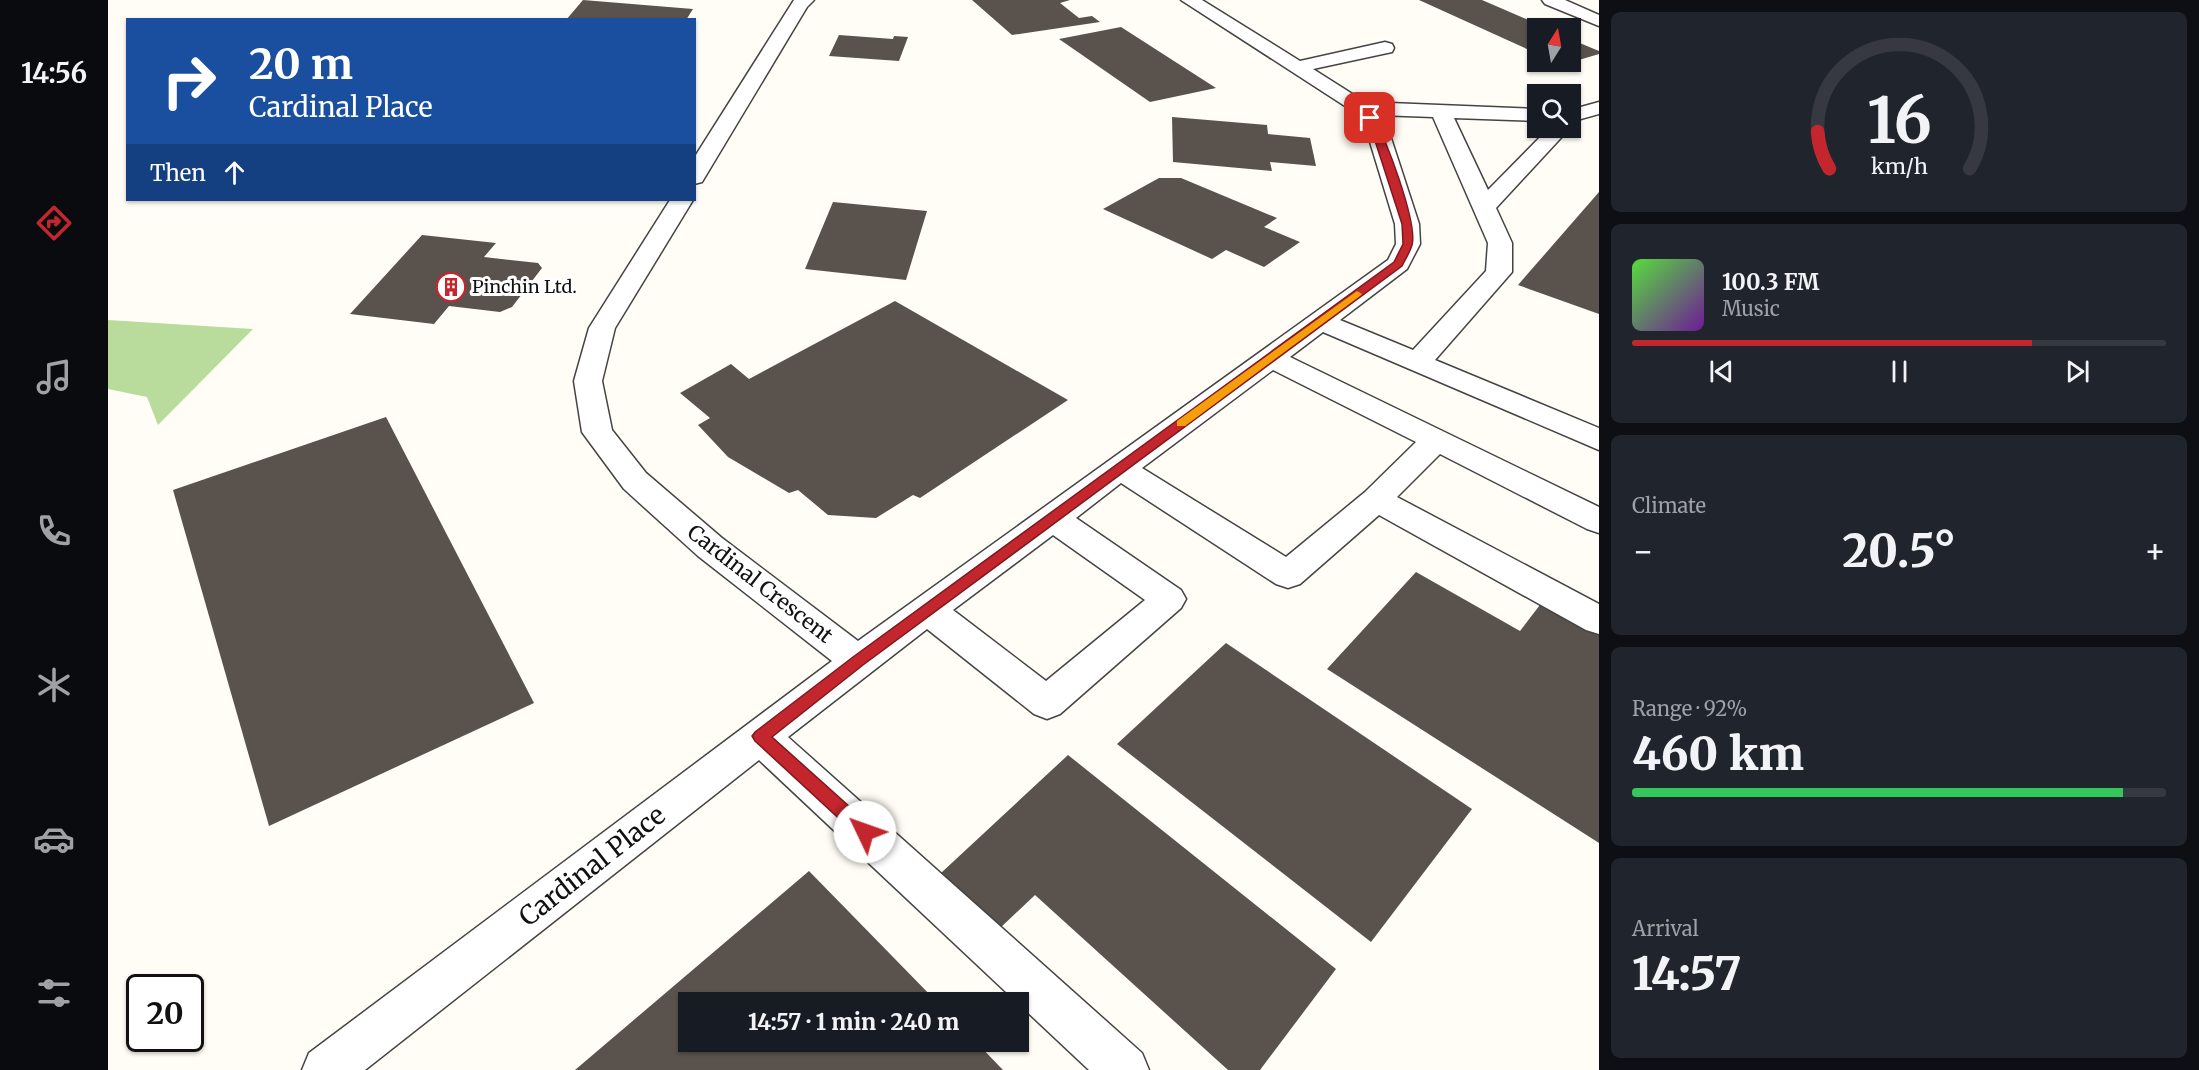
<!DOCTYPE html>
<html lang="en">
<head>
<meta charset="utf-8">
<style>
  :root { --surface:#171b24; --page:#20242c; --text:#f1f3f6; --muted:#9ea1a6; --line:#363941; --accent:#c4262e }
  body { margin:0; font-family:Merriweather,serif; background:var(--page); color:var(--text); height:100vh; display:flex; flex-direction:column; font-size:22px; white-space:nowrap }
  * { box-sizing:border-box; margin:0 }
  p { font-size:20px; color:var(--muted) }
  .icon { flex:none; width:33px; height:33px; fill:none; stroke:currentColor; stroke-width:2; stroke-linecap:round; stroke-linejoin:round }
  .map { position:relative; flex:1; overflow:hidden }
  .details { display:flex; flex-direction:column; gap:12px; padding:12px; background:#0d0f14; width:600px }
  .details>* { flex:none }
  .hud { position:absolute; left:18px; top:18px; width:570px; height:183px; border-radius:0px; box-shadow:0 2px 4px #0004; background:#1a4fa0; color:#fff; overflow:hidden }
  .needle { width:39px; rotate:11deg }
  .controls { position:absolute; left:1419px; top:18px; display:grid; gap:12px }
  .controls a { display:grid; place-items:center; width:54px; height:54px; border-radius:0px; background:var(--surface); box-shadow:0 2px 4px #0004; font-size:30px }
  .speed { position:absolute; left:18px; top:974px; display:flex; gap:12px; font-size:30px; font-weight:700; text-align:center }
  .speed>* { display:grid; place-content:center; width:78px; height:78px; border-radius:50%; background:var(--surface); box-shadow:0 2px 4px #0004; line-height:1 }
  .speed .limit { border:3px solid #111; border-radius:9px; background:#fff; color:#111 }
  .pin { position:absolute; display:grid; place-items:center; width:51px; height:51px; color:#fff; margin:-26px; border-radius:12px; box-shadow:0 3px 9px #0006 }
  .me { position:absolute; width:66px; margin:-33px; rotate:312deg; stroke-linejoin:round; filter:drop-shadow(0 0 4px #0008) }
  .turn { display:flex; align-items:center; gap:21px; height:126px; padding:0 24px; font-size:27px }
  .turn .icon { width:78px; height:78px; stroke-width:2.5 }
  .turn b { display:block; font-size:42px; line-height:51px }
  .then { display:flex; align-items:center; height:57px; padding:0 24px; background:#0003; gap:12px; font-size:22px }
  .big { font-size:45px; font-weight:800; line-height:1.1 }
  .details .widget { flex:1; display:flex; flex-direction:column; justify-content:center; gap:9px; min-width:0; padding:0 21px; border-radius:9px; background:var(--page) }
  .details .dial { align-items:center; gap:0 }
  .dial svg { height:156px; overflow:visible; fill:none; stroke:var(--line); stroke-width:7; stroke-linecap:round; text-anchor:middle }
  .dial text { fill:var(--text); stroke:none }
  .song { display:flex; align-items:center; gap:18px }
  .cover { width:72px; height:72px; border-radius:9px; background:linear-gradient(135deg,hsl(110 70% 55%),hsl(280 70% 35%)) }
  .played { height:6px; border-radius:3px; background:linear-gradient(90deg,var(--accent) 75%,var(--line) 75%) }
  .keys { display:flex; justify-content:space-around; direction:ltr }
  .heat { display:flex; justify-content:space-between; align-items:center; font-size:33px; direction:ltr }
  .charge { height:9px; border-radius:4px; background:linear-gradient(90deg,#34c759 92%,var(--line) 0) }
  .trip { position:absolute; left:570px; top:992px; width:351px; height:60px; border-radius:0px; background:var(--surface); box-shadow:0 2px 4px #0004; font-weight:800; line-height:60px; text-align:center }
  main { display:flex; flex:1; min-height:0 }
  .tab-bar { display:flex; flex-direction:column; width:108px; justify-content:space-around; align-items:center; background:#090b0e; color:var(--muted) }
  .tab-bar .icon { width:42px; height:42px }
  .tab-bar .selected { color:var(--accent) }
  .tab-bar b { font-size:27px; color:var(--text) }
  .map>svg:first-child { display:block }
  .forest { fill:#b9dc9c }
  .building { fill:#5a524d }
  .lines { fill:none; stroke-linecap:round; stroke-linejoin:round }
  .minor-casing { stroke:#444; stroke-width:3 }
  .minor { fill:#fff; fill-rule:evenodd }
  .route { fill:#c4262e; stroke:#7f191e; stroke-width:1.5 }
  .slow { fill:#f59e0b }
  .labels { text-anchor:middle; stroke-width:6; stroke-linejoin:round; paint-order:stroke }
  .far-poi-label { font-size:18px; fill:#111; stroke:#fff; text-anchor:start }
  .street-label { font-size:21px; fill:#111; stroke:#fff }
  .near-street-label { font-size:26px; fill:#111; stroke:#fff }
</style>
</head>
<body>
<main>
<nav class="tab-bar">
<b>14:56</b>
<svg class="icon selected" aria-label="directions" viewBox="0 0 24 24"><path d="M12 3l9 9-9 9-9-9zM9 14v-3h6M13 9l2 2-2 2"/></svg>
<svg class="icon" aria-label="music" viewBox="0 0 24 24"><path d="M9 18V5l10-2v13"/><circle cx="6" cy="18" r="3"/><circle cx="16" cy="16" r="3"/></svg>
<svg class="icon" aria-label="phone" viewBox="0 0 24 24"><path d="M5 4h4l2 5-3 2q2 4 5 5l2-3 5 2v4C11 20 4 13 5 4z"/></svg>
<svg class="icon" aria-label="climate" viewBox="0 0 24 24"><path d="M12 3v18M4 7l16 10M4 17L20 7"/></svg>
<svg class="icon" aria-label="car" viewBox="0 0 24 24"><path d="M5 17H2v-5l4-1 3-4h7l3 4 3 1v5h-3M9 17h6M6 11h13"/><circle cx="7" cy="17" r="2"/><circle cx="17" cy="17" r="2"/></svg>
<svg class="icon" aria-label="filters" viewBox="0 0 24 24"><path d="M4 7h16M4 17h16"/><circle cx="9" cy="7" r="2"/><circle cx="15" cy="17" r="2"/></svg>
</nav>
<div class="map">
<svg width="1491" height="1070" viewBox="0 0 1491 1070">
  <rect width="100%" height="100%" fill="#fffdf5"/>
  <polygon class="forest" points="0,320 145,329 50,425 39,397 0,389"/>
  <g class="building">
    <polygon points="475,0 585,9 578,20 458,20"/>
    <polygon points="864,0 962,0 952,3 971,18 984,16 992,22 904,35"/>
    <polygon points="1311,0 1374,0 1439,28 1430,28 1430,54"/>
    <polygon points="1013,27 1108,88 1042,102 951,39"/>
    <polygon points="731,35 785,39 786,36 800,37 791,61 721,56"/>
    <polygon points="1462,39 1491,51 1491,54 1454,65 1445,62 1462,62"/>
    <polygon points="1064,117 1159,125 1160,134 1202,138 1208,166 1162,162 1164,171 1065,162"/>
    <polygon points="1051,178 1073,178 1169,218 1156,227 1192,242 1156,267 1118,250 1104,259 995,209"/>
    <polygon points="1491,192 1491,314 1410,285"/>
    <polygon points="725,202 819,211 798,280 697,269"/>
    <polygon points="314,235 388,243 376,257 430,263 434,268 404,307 392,312 341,306 326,324 242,314"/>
    <polygon points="787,301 960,400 812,498 805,495 768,518 720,515 690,490 681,493 620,457 590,425 602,418 572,393 623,364 641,379"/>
    <polygon points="278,417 426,703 161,826 65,490"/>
    <polygon points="1308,572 1412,631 1438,597 1491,626 1491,843 1219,669"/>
    <polygon points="1118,643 1364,809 1263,942 1009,744"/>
    <polygon points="960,755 1228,969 1152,1070 1120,1070 927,895 891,929 833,873"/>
    <polygon points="701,871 829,1002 580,1002 580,1041 867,1041 895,1070 467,1070"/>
  </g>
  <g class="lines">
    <g class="minor-casing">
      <g id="minor">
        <polygon points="686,0 706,0 699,7 594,182 586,184 586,158"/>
        <path d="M1073 0H1094L1192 61 1277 42 1284 44 1286 48 1284 52 1205 69 1257 102 1430 109V121L1346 118 1380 190 1441 128H1462L1388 208 1404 243V272L1327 360 1491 428V450L1215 332 1182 357 1491 507V533L1479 529 1332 454 1289 497 1491 604V634L1478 630 1271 515 1192 584 1180 588 1168 584 1013 483 968 518 1073 590 1078 599 1073 608 952 714 939 719 926 714 819 629 680 737 1034 1053 1041 1070H981L651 760 257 1070H194L201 1053 724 661 590 556 516 489 474 432 466 381 481 328 562 200H585L507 328 494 381 504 430 538 473 614 538 750 641 1280 260 1288 244 1287 224 1259 132 1253 121 1240 108ZM1270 115 1325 117 1380 243 1378 271 1305 350 1232 320 1299 269 1312 244 1311 224 1281 132ZM1165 370 1308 442 1257 492 1178 557 1034 468ZM945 535 1037 600 938 681 845 610Z"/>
        <polygon points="1434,0 1457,0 1491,15 1491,26 1437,4"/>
        <polygon points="1491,102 1491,114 1462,122 1462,110"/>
      </g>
    </g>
    <use href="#minor" class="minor"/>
  </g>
  <path class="route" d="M1259 116H1265C1277 135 1310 224 1304 245 1302 252 1297 260 1294 266L755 665 664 737 763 826 765 832 763 837 757 839 751 837 647 741 644 736 647 732 745 657 1286 262 1295 244 1294 224Z"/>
  <polygon class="slow" points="1249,291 1254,294 1252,296 1077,426 1069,426 1069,421"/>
  <defs>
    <g id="building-ring" transform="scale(1.5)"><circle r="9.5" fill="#fff" stroke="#c4262e" stroke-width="1.5"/><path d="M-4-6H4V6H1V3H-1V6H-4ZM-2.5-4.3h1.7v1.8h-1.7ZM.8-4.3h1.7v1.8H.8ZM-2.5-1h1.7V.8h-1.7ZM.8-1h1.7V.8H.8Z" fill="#c4262e"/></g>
  </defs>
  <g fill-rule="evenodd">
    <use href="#building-ring" x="343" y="287"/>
  </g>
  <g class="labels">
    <g class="far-poi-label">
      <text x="364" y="293">Pinchin Ltd.</text>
    </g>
    <g class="street-label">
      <text transform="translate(652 584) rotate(38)" y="7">Cardinal Crescent</text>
    </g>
    <g class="near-street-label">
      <text transform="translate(484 866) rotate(-38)" y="9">Cardinal Place</text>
    </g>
  </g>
</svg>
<div class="controls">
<a><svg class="needle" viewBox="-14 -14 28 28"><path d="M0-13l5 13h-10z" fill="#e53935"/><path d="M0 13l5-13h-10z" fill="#9ea1a6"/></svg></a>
<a><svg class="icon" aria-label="search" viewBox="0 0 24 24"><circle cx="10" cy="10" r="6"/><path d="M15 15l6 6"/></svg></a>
</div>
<div class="speed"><div class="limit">20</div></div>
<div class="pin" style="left:1262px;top:118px;background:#d93025"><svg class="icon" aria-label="arrive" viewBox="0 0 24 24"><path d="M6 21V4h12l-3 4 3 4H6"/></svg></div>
<svg class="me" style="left:757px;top:832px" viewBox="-20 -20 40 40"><circle r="19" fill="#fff"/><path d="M0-13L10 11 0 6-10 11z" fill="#c4262e"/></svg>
<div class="trip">14:57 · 1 min · 240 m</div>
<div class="hud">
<div class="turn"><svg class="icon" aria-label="right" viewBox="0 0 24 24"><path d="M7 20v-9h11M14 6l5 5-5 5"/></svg><div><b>20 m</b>Cardinal Place</div></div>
<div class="then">Then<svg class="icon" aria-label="ahead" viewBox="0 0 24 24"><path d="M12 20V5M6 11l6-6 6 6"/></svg></div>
</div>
</div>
<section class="details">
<div class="widget dial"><svg viewBox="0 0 100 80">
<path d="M14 69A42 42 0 1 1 86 69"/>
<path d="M14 69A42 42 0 0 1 8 50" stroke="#c4262e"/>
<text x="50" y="56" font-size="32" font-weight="700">16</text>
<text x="50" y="72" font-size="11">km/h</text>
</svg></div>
<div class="widget">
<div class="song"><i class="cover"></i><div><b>100.3 FM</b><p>Music</p></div></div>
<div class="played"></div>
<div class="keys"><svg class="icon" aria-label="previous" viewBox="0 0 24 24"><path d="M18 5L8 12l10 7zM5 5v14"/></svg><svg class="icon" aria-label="pause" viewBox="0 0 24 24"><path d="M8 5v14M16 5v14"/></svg><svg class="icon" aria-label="next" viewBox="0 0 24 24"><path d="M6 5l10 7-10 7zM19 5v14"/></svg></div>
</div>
<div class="widget"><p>Climate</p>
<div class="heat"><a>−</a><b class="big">20.5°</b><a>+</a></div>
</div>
<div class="widget"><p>Range · 92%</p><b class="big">460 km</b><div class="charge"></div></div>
<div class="widget"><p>Arrival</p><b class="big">14:57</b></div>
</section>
</main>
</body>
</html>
